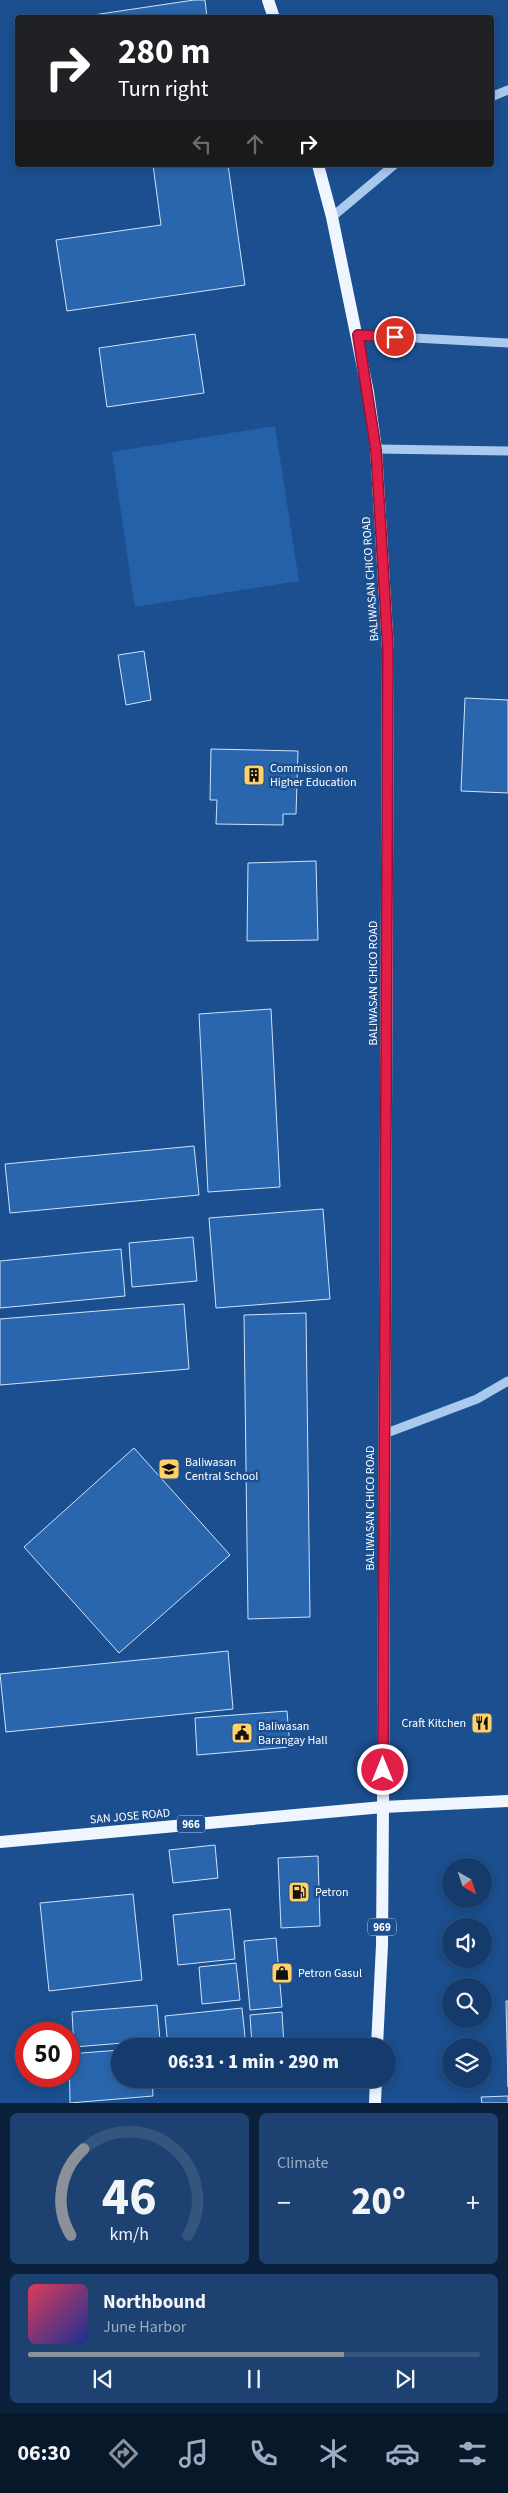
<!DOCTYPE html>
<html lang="en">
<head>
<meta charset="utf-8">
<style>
  :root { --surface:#143b6b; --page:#1d4271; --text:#f1f3f6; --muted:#9dadc1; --line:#33557e; --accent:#8c9099 }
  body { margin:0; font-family:"Source Sans 3",sans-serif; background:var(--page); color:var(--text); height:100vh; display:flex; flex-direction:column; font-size:19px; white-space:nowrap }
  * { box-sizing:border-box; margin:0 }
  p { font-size:16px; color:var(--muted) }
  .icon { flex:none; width:28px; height:28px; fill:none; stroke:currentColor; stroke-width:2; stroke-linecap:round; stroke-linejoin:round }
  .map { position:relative; height:2103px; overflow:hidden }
  .sheet { display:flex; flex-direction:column; gap:10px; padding:10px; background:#0b203b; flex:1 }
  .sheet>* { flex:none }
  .guide { position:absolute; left:15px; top:15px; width:479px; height:152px; border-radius:5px; box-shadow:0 2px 12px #0003,0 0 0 1px var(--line); background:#202124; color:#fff; overflow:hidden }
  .needle { width:32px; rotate:141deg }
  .fabs { position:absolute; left:442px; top:1858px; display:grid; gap:10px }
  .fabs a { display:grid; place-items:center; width:50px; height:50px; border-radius:50%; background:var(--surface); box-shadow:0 2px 12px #0003,0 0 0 1px var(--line); font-size:25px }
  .speed { position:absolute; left:15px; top:2022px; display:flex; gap:10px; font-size:25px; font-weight:700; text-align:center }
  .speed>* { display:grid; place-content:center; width:65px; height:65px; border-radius:50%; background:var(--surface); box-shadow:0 2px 12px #0003,0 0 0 1px var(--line); line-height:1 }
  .speed .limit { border:8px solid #d22; background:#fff; color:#111 }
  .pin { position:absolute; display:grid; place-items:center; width:42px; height:42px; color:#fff; margin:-21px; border:2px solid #fff; border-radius:50%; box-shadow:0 1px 5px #0007 }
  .me { position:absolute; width:55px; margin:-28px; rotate:0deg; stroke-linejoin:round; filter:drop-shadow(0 0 4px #0008) }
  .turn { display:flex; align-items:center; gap:18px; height:105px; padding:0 20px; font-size:22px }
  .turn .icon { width:65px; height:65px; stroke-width:2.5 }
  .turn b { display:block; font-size:35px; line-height:42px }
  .lanes { display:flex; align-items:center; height:48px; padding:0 20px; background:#0003; justify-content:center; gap:25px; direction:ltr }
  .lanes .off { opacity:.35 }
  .big { font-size:38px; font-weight:800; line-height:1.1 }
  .sheet .tile { flex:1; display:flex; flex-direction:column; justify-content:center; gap:8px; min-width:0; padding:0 18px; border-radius:8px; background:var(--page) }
  .sheet .dial { align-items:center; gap:0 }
  .dial svg { height:130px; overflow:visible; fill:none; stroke:var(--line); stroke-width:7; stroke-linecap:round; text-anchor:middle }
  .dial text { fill:var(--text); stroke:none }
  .song { display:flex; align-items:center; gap:15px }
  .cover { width:60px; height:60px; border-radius:8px; background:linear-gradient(135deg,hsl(350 70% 55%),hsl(230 70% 35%)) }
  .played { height:5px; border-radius:2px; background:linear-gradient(90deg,var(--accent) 70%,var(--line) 70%) }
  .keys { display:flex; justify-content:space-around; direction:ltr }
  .heat { display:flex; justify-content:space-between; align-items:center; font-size:28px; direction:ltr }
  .sheet .tiles { flex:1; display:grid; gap:10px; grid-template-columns:1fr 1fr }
  .tile:last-child { grid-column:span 2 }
  .trip { position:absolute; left:111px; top:2038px; width:285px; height:50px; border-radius:25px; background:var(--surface); box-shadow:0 2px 12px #0003,0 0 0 1px var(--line); font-weight:800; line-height:50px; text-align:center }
  .tab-bar { display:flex; height:80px; justify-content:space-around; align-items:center; background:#08182b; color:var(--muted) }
  .tab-bar .icon { width:35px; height:35px }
  .tab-bar .current { color:var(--accent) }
  .tab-bar b { font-size:22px; color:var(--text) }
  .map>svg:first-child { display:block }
  .green { fill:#2461a8 }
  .building { fill:#2a66ad; stroke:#cfe3fa }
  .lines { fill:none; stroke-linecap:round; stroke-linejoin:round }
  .minor { stroke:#a9c9ee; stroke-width:9 }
  .major { stroke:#f0f6ff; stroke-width:12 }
  .route-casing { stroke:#92132f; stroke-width:12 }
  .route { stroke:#e11d48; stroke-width:9 }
  .labels { text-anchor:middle; stroke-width:5; stroke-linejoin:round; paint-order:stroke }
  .shield { fill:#1b4f8f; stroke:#bbcadd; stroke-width:1 }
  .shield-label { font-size:11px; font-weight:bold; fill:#fff }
  .street-label { font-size:12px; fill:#fff; stroke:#1b4f8f }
  .poi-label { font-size:12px; fill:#fff; stroke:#1b4f8f; text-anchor:start }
</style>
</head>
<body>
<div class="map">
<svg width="508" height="2103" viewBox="0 0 508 2103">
  <rect width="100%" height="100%" fill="#1b4f8f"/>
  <polygon class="green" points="275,426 299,581 135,607 112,452"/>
  <g class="building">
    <polygon points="194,0 205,0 207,18 73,18"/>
    <polygon points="153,165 228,165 245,285 67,311 56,240 161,225"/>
    <polygon points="195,334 204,393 107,407 99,348"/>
    <polygon points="144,651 151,700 126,705 118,655"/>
    <polygon points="465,698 508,700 508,793 461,791"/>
    <polygon points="211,749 298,751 296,814 283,814 283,825 216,824 217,800 210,800"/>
    <polygon points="316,861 318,940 247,941 248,863"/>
    <polygon points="271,1009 280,1187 208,1192 199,1014"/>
    <polygon points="194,1146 199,1195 10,1213 5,1164"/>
    <polygon points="323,1209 330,1299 216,1308 209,1218"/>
    <polygon points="193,1237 197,1281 132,1287 129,1243"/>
    <polygon points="121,1249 125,1296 0,1308 0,1261"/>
    <polygon points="184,1304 189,1369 0,1385 0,1319"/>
    <polygon points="306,1313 310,1617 248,1619 244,1315"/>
    <polygon points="134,1448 230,1555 119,1653 24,1547"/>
    <polygon points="228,1651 233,1709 6,1732 0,1674"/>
    <polygon points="287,1711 290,1747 197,1755 195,1718"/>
    <polygon points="215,1845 218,1878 173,1883 169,1850"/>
    <polygon points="318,1856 320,1926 281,1928 278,1858"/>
    <polygon points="133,1894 142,1980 49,1991 40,1903"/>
    <polygon points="230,1909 235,1959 178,1965 173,1915"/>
    <polygon points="276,1938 282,2007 250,2010 244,1941"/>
    <polygon points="236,1963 240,2000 202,2004 199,1967"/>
    <polygon points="506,2001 508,2001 508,2087"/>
    <polygon points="157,2005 160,2040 74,2047 72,2012"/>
    <polygon points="242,2008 246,2046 168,2046 165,2016"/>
    <polygon points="282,2012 284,2046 252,2046 250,2015"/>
    <polygon points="120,2050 120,2079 152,2079 153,2096 70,2103 69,2054"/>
    <polygon points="508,2096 508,2103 482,2103 481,2097"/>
  </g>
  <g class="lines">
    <g class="minor">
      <polyline points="491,97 508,90"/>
      <polyline points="332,217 394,165"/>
      <polyline points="358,335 508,343"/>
      <polyline points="376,449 508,451"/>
      <polyline points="384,1434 477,1399 508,1381"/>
    </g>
    <g class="major">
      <polyline points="268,0 274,18"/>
      <polyline points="318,165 332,217 368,392 376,449 388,650 383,1807 382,1945 377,2046"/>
      <polyline points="0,1842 383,1807 508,1801"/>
      <polyline points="375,2103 376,2079"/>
    </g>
  </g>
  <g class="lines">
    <g class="route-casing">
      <polyline id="route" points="383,1770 388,650 376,450 358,335 395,337"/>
    </g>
    <use href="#route" class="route"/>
  </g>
  <defs>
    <g id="building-square" transform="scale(1.125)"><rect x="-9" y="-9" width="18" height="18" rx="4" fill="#ffd166" stroke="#1b4f8f"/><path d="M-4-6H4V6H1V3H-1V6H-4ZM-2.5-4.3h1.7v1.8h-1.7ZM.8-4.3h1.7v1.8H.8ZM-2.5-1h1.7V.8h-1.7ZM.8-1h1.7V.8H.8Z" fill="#111"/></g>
    <g id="school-square" transform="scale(1.125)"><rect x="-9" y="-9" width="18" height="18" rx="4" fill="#ffd166" stroke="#1b4f8f"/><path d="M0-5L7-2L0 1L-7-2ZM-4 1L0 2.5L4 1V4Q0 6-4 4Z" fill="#111"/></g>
    <g id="restaurant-square" transform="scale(1.125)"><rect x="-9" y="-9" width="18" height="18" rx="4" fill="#ffd166" stroke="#1b4f8f"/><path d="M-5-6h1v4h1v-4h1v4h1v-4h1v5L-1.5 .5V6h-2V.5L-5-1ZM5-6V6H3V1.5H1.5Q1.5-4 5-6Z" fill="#111"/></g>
    <g id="civic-square" transform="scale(1.125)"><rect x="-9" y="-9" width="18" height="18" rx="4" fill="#ffd166" stroke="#1b4f8f"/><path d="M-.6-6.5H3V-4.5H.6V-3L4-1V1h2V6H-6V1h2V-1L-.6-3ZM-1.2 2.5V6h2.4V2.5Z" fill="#111"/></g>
    <g id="fuel-square" transform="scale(1.125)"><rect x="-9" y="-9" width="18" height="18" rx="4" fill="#ffd166" stroke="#1b4f8f"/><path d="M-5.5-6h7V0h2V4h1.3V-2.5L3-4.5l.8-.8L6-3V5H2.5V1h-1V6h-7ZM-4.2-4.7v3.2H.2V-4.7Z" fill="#111"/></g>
    <g id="shop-square" transform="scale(1.125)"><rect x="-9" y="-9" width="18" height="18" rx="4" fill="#ffd166" stroke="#1b4f8f"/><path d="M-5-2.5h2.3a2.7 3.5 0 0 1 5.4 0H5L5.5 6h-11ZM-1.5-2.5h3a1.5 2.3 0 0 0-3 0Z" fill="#111"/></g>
  </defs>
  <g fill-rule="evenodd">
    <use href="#building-square" x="254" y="775"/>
    <use href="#school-square" x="169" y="1469"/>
    <use href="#restaurant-square" x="482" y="1723"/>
    <use href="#civic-square" x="242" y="1733"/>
    <use href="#fuel-square" x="299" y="1892"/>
    <use href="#shop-square" x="282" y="1973"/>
  </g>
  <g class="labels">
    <g class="shield">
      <rect x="177" y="1815.5" width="28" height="17" rx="4"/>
      <rect x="368" y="1918.5" width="28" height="17" rx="4"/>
    </g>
    <g class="shield-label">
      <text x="191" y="1828">966</text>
      <text x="382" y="1931">969</text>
    </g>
    <g class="street-label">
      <text transform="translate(370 579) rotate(-94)" y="4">BALIWASAN CHICO ROAD</text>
      <text transform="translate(373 983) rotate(-90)" y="4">BALIWASAN CHICO ROAD</text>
      <text transform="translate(370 1508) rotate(-90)" y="4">BALIWASAN CHICO ROAD</text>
      <text transform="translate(130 1816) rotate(-5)" y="4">SAN JOSE ROAD</text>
    </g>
    <g class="poi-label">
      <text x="270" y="772">Commission on<tspan x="270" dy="14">Higher Education</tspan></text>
      <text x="185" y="1466">Baliwasan<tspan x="185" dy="14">Central School</tspan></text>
      <text x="466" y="1727" text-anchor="end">Craft Kitchen</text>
      <text x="258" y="1730">Baliwasan<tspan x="258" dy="14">Barangay Hall</tspan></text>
      <text x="315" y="1896">Petron</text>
      <text x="298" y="1977">Petron Gasul</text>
    </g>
  </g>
</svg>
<div class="fabs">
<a><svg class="needle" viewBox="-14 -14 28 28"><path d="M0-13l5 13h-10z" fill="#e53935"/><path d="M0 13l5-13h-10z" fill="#9dadc1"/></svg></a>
<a><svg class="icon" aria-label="sound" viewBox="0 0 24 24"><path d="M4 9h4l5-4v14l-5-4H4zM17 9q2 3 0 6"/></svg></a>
<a><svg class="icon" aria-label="search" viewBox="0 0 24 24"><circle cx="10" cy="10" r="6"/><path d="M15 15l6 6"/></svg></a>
<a><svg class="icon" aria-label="layers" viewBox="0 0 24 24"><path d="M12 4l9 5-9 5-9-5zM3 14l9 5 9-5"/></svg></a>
</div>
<div class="speed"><div class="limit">50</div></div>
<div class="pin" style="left:395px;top:337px;background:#d93025"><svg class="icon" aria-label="arrive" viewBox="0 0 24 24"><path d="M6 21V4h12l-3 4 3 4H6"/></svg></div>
<svg class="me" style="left:383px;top:1770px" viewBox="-20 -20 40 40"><circle r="17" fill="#e11d48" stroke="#fff" stroke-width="3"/><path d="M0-11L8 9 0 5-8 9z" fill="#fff"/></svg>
<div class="trip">06:31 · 1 min · 290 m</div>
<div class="guide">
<div class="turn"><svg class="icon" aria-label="right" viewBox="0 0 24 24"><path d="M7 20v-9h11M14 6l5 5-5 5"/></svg><div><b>280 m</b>Turn right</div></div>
<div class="lanes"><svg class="icon off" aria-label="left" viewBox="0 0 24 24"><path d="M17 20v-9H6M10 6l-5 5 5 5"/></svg><svg class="icon off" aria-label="ahead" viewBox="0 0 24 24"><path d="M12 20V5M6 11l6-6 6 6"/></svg><svg class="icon" aria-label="right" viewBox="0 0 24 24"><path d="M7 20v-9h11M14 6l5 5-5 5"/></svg></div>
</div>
</div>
<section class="sheet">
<div class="tiles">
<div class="tile dial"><svg viewBox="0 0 100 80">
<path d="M14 69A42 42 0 1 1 86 69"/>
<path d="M14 69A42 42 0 0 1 22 16" stroke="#8c9099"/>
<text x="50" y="56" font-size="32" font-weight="700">46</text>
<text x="50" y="72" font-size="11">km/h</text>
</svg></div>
<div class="tile"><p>Climate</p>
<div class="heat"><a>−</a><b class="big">20°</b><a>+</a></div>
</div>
<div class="tile">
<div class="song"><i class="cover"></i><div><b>Northbound</b><p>June Harbor</p></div></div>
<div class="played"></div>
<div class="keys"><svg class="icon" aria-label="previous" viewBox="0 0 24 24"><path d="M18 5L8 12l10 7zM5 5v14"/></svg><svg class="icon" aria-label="pause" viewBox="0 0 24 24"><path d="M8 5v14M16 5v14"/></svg><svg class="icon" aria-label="next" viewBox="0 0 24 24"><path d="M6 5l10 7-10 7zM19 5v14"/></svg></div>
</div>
</div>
</section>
<nav class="tab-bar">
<b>06:30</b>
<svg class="icon current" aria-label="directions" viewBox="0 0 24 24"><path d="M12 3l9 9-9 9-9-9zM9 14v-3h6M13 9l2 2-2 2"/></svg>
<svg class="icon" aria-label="music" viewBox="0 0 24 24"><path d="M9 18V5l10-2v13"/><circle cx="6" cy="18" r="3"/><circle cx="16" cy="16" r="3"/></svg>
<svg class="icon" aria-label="phone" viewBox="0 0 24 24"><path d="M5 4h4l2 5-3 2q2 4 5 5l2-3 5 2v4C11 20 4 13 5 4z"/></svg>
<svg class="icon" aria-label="climate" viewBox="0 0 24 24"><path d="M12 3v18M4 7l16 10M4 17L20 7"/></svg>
<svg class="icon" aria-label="car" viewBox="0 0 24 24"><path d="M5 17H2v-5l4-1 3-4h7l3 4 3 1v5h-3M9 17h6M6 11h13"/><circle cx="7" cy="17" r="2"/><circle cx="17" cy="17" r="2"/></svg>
<svg class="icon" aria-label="filters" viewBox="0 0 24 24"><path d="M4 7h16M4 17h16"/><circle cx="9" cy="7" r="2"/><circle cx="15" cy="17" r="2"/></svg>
</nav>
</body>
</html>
